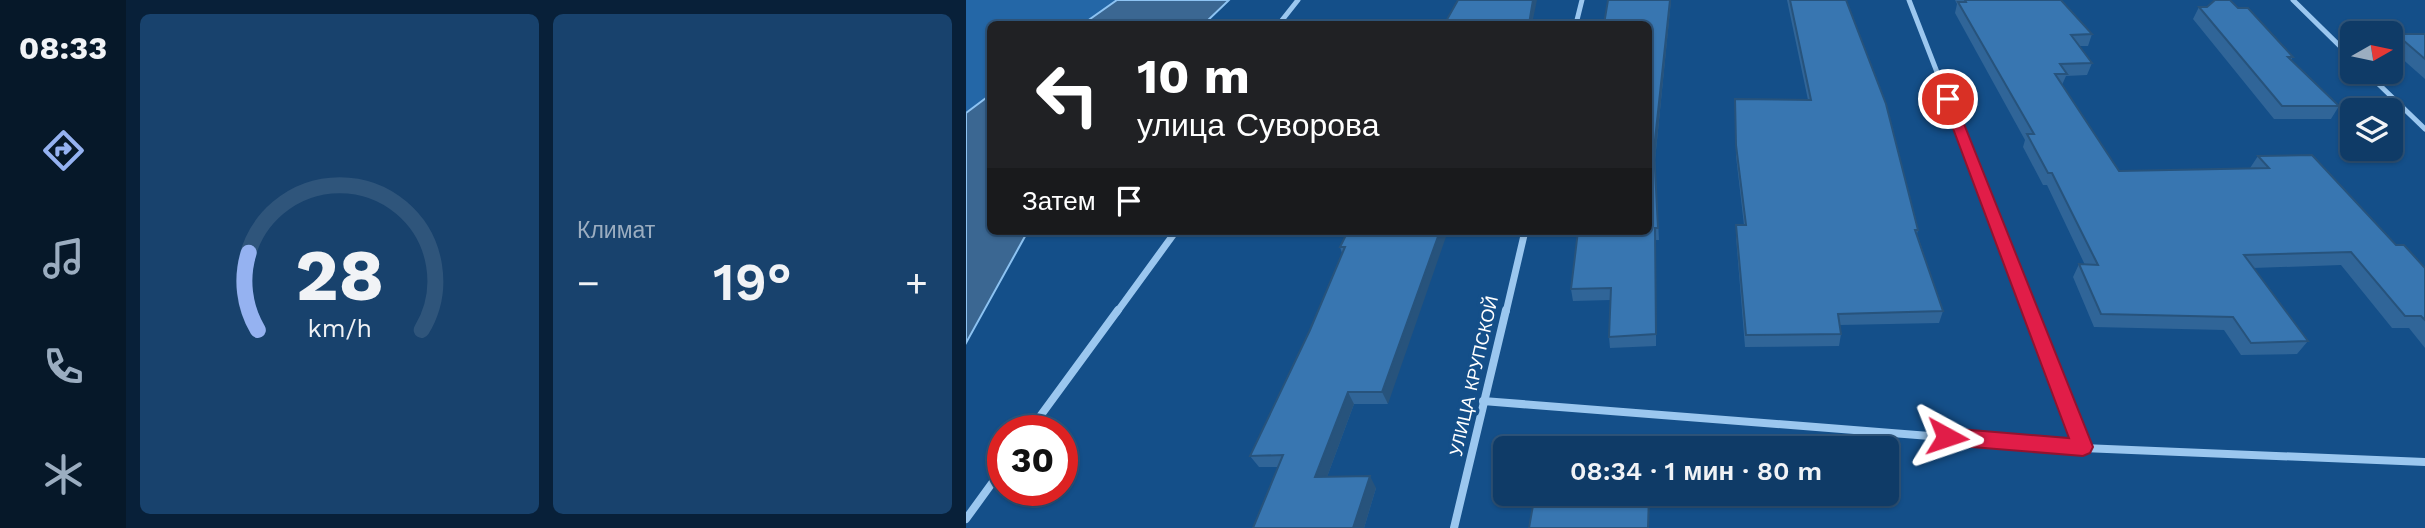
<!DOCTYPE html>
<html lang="ru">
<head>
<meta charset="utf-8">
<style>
  :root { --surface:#0f3b67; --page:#18426d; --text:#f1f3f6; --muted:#9badc0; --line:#2f557b; --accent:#95b2f1 }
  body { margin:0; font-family:"Work Sans",sans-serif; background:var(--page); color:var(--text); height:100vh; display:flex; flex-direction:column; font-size:26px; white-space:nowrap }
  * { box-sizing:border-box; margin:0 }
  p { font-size:23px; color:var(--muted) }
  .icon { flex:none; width:38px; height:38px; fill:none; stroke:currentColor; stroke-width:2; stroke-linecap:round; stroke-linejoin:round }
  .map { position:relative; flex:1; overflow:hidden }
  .side { display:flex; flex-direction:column; gap:14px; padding:14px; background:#082039; width:840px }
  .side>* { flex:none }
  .hud { position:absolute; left:21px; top:21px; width:665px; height:214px; border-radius:10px; box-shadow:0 2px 5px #0004,0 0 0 2px var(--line); background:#202124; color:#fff; overflow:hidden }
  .needle { width:46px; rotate:81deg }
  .fabs { position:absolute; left:1374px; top:21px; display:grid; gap:14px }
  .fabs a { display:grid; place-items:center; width:63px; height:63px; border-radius:10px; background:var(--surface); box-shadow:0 2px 5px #0004,0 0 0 2px var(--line); font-size:35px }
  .speed { position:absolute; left:21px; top:415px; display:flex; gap:14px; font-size:35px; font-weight:700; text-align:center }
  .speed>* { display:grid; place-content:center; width:91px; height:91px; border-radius:50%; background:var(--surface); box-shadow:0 2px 5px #0004,0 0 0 2px var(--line); line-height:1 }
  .speed .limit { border:10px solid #d22; background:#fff; color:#111 }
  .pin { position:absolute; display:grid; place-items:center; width:60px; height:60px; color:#fff; margin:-30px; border:4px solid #fff; border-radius:50%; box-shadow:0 2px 7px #0007 }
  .me { position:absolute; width:77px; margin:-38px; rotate:95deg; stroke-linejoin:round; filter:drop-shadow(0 0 5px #0008) }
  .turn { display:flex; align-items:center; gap:24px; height:147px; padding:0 35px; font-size:32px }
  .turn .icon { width:91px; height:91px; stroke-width:2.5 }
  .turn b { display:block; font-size:49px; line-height:60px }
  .then { display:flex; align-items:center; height:66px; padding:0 35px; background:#0003; gap:14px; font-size:26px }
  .big { font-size:52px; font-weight:600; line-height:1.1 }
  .side .widget { flex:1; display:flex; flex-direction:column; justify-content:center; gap:10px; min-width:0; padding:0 24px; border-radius:10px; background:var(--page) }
  .side .dial { align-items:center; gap:0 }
  .dial svg { height:182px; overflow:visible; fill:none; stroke:var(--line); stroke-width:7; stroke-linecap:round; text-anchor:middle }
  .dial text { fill:var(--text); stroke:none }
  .heat { display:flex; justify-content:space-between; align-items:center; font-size:38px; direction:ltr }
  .side .tiles { flex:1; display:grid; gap:14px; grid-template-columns:repeat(2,1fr) }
  .trip { position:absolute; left:527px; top:436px; width:406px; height:70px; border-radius:10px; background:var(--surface); box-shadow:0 2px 5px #0004,0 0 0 2px var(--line); font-weight:600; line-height:70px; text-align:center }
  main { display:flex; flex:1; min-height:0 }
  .dock { display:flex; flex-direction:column; width:126px; justify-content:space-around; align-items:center; background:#061829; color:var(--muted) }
  .dock .icon { width:49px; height:49px }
  .dock .active { color:var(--accent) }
  .dock b { font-size:32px; color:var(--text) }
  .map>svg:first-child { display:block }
  .green { fill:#2467a7 }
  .water { fill:#3b6792; stroke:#8dc3f2; stroke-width:2 }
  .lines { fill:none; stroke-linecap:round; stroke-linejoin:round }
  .street-far2 { stroke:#9bc7ef; stroke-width:5 }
  .street-far1 { stroke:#9bc7ef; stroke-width:7 }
  .street { stroke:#9bc7ef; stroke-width:8 }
  .wall { fill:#306598 }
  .shaded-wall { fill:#27537c }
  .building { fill:#3876b1; stroke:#27537c; stroke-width:2 }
  .route { fill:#e11d48; stroke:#92132f; stroke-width:2 }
  .labels { text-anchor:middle; stroke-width:7; stroke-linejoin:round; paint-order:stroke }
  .street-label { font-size:18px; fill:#fff; stroke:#144f89 }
</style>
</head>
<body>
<main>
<nav class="dock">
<b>08:33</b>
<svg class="icon active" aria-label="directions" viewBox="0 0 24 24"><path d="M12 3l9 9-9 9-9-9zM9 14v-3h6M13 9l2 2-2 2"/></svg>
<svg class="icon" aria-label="music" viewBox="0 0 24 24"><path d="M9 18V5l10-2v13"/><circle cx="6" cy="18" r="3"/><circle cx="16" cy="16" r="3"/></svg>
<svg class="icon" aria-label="phone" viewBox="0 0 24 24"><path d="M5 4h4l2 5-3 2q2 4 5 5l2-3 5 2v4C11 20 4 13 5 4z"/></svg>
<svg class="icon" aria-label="climate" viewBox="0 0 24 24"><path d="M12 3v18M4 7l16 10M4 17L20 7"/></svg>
</nav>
<section class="side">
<div class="tiles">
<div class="widget dial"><svg viewBox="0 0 100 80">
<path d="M14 69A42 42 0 1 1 86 69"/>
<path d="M14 69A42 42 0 0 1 10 35" stroke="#95b2f1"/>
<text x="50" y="56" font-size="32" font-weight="700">28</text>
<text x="50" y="72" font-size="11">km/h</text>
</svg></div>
<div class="widget"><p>Климат</p>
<div class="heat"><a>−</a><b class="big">19°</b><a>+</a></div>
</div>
</div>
</section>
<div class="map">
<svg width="1459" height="528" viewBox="0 0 1459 528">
  <rect width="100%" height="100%" fill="#144f89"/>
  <polygon class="green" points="0,0 151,0 117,24 24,24 24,95 0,113"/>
  <g class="water">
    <polygon points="151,0 263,0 238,24 117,24"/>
    <polygon points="24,95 24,231 62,231 0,343 0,113"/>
  </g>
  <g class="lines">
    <g class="street-far2">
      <polyline points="943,0 997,139"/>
      <polyline points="1327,0 1386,58"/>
      <polyline points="313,24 332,0"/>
      <polyline points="610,24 616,0"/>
      <polyline points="1400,72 1459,129"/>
    </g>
    <g class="street-far1">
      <polyline points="996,137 1064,312"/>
      <polyline points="151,312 210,231"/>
      <polyline points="540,312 559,231"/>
    </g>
    <g class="street">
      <polyline points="1063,310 1117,448"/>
      <polyline points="517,401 1117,448 1459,462"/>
      <polyline points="64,430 152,310"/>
      <polyline points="0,519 37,468"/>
      <polyline points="488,528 540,310"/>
    </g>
  </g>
  <g class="wall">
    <polygon points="642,0 705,0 689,160 693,240 690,240 690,346 644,348 643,337 645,300 607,301 605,289"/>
    <polygon points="821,0 880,0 952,230 951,234 977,311 973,323 874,325 875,334 873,346 779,347 770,237 770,225 778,225 770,156 769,99 842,100"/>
    <polygon points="989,0 1095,0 1126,34 1122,46 1113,46 1126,63 1121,75 1100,76 1096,85 1153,171 1284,168 1292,156 1430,245 1459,268 1459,348 1443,328 1426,328 1375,265 1287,268 1342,341 1331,354 1275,355 1258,330 1128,327 1107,277 1113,264 1119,265 1081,185 1077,185 1057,147 1059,140 989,13 991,4"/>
    <polygon points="1233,7 1241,7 1327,57 1325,60 1373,106 1365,119 1308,119 1227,19"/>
    <polygon points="1430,34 1459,34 1459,79 1424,48 1424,41"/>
    <polygon points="382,231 422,404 388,404 361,477 410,488 398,528 287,528 312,467 293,467 284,456 344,330 376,253 374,247"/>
  </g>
  <g class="shaded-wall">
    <polygon points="567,0 571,0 566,24 563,24"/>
    <polygon points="704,0 705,0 689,161 688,149"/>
    <polygon points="474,231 482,231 422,404 416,392"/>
    <polygon points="382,392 388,404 357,488 349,477"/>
    <polygon points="404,476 410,488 398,528 387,528"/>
    <polygon points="683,494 684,494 683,528 682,528"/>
  </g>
  <g class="building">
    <polygon points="492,0 567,0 563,24 491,24 491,23 479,23"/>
    <polygon points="642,0 704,0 688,149 692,228 689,228 690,334 643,337 645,288 605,289 612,231 682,231 682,24 638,24"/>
    <polygon points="824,0 880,0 920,104 952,230 949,230 977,311 872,314 875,334 780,335 770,225 780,225 770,145 769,99 845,100"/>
    <polygon points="999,0 1095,0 1126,34 1105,35 1126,63 1094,64 1101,74 1089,74 1153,171 1303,168 1292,156 1346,155 1430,245 1438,245 1459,268 1459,320 1455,316 1439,316 1385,252 1278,255 1342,341 1285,343 1267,317 1135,314 1113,264 1132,265 1086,173 1082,173 1061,134 1068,134 992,2 1000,2"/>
    <polygon points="1249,0 1264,0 1272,8 1282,8 1327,57 1322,57 1373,106 1316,106 1233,7 1241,7"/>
    <polygon points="1430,34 1459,34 1459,59"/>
    <polygon points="382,231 474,231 416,392 382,392 349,477 404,476 387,528 287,528 317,455 284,456 344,330 379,247 374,247"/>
    <polygon points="685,443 685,448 576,448 576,444"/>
    <polygon points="569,494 683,494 682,528 563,528"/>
  </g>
  <polygon class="route" points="982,96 988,99 1127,447 1124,453 1117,456 981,445 974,443 971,437 974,431 981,428 1103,438 976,99"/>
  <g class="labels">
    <g class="street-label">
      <text transform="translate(508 376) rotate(-77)" y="6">УЛИЦА КРУПСКОЙ</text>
    </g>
  </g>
</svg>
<div class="fabs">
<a><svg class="needle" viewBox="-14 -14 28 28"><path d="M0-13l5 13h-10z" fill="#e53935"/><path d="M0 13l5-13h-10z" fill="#9badc0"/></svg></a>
<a><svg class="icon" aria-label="layers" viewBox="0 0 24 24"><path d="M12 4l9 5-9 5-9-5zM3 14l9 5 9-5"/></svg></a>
</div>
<div class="speed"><div class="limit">30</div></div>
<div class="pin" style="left:982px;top:99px;background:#d93025"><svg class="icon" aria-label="arrive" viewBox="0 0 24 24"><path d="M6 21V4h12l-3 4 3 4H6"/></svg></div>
<svg class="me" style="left:981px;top:437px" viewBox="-20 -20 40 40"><path d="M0-17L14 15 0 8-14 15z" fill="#e11d48" stroke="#fff" stroke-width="4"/></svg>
<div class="trip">08:34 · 1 мин · 80 m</div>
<div class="hud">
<div class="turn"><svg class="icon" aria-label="left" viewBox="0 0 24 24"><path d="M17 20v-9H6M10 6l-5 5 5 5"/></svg><div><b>10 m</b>улица Суворова</div></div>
<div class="then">Затем<svg class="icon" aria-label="arrive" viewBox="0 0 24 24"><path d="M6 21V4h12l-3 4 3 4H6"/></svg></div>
</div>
</div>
</main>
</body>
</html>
